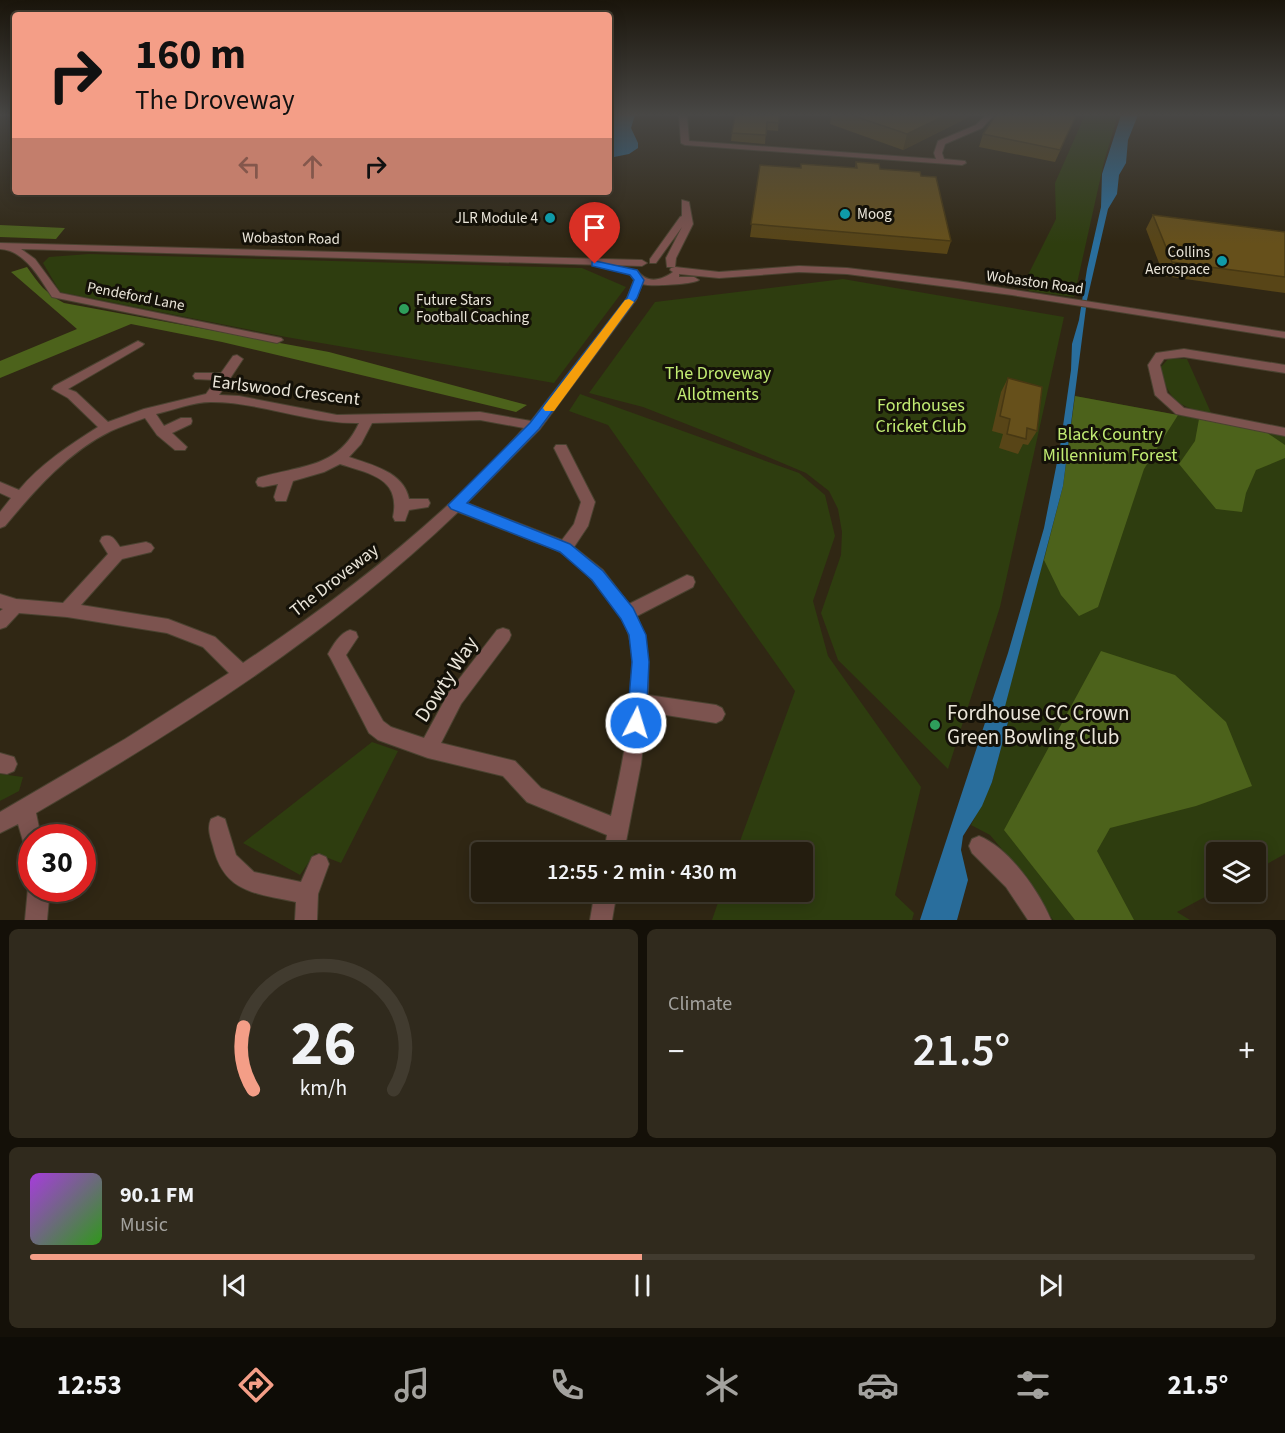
<!DOCTYPE html>
<html lang="en">
<head>
<meta charset="utf-8">
<style>
  :root { --surface:#241d0f; --page:#302a1d; --text:#f1f3f6; --muted:#a3a29e; --line:#413b2f; --accent:#f49e87 }
  body { margin:0; font-family:"Source Sans 3",sans-serif; background:var(--page); color:var(--text); height:100vh; display:flex; flex-direction:column; font-size:22px; white-space:nowrap }
  * { box-sizing:border-box; margin:0 }
  p { font-size:20px; color:var(--muted) }
  .icon { flex:none; width:33px; height:33px; fill:none; stroke:currentColor; stroke-width:2; stroke-linecap:round; stroke-linejoin:round }
  .map { position:relative; height:920px; overflow:hidden }
  .side { display:flex; flex-direction:column; gap:9px; padding:9px; background:#141008; flex:1 }
  .side>* { flex:none }
  .guide { position:absolute; left:12px; top:12px; width:600px; height:183px; border-radius:6px; box-shadow:0 3px 15px #0003,0 0 0 2px var(--line); background:#f49e87; color:#111; overflow:hidden }
  .buttons { position:absolute; left:1206px; top:842px; display:grid; gap:12px }
  .buttons a { display:grid; place-items:center; width:60px; height:60px; border-radius:6px; background:var(--surface); box-shadow:0 3px 15px #0003,0 0 0 2px var(--line); font-size:30px }
  .speed { position:absolute; left:18px; top:824px; display:flex; gap:12px; font-size:30px; font-weight:700; text-align:center }
  .speed>* { display:grid; place-content:center; width:78px; height:78px; border-radius:50%; background:var(--surface); box-shadow:0 3px 15px #0003,0 0 0 2px var(--line); line-height:1 }
  .speed .limit { border:9px solid #d22; background:#fff; color:#111 }
  .pin { position:absolute; display:grid; place-items:center; width:51px; height:51px; color:#fff; margin:-62px -26px; border-radius:50% 50% 50% 0; rotate:-45deg; box-shadow:0 0 6px #0007 }
  .pin .icon { rotate:45deg }
  .me { position:absolute; width:66px; margin:-33px; rotate:5deg; stroke-linejoin:round; filter:drop-shadow(0 0 4px #0008) }
  .turn { display:flex; align-items:center; gap:21px; height:126px; padding:0 24px; font-size:27px }
  .turn .icon { width:78px; height:78px; stroke-width:2.5 }
  .turn b { display:block; font-size:42px; line-height:51px }
  .lanes { display:flex; align-items:center; height:57px; padding:0 24px; background:#0003; justify-content:center; gap:30px; direction:ltr }
  .lanes .off { opacity:.35 }
  .big { font-size:45px; font-weight:600; line-height:1.1 }
  .side .widget { flex:1; display:flex; flex-direction:column; justify-content:center; gap:9px; min-width:0; padding:0 21px; border-radius:9px; background:var(--page) }
  .side .dial { align-items:center; gap:0 }
  .dial svg { height:156px; overflow:visible; fill:none; stroke:var(--line); stroke-width:7; stroke-linecap:round; text-anchor:middle }
  .dial text { fill:var(--text); stroke:none }
  .song { display:flex; align-items:center; gap:18px }
  .cover { width:72px; height:72px; border-radius:9px; background:linear-gradient(135deg,hsl(280 70% 55%),hsl(110 70% 35%)) }
  .played { height:6px; border-radius:3px; background:linear-gradient(90deg,var(--accent) 50%,var(--line) 50%) }
  .keys { display:flex; justify-content:space-around; direction:ltr }
  .heat { display:flex; justify-content:space-between; align-items:center; font-size:33px; direction:ltr }
  .side .tiles { flex:1; display:grid; gap:9px; grid-template-columns:1fr 1fr }
  .widget:last-child { grid-column:span 2 }
  .trip { position:absolute; left:471px; top:842px; width:342px; height:60px; border-radius:6px; background:var(--surface); box-shadow:0 3px 15px #0003,0 0 0 2px var(--line); font-weight:600; line-height:60px; text-align:center }
  .menu { display:flex; height:96px; justify-content:space-around; align-items:center; background:#0e0c06; color:var(--muted) }
  .menu .icon { width:42px; height:42px }
  .menu .active { color:var(--accent) }
  .menu b { font-size:27px; color:var(--text) }
  .map>svg:first-child { display:block }
  .green { fill:#2e3d0f }
  .forest { fill:#4c621b }
  .water { fill:#296e9d }
  .lines { fill:none; stroke-linecap:round; stroke-linejoin:round }
  .minor-casing { stroke:#4a4230; stroke-width:2 }
  .minor { fill:#7c534f; fill-rule:evenodd }
  .wall { fill:#584517 }
  .shaded-wall { fill:#473813 }
  .building { fill:#66501b; stroke:#473813; stroke-width:1.5 }
  .route { fill:#1a73e8; stroke:#114b97; stroke-width:1.5 }
  .slow { fill:#f59e0b }
  .culture-dot { fill:#0f9aa8; stroke:#141108; stroke-width:2 }
  .leisure-dot { fill:#2e9e5b; stroke:#141108; stroke-width:2 }
  .labels { text-anchor:middle; stroke-width:6; stroke-linejoin:round; paint-order:stroke }
  .far-poi-label { font-size:15px; fill:#eae5d9; stroke:#141108; text-anchor:start }
  .far-street-label { font-size:15px; fill:#eae5d9; stroke:#141108 }
  .park-label { font-size:18px; fill:#c2ec73; stroke:#141108 }
  .street-label { font-size:18px; fill:#eae5d9; stroke:#141108 }
  .near-street-label { font-size:21px; fill:#eae5d9; stroke:#141108 }
  .near-poi-label { font-size:21px; fill:#eae5d9; stroke:#141108; text-anchor:start }
</style>
</head>
<body>
<div class="map">
<svg width="1285" height="920" viewBox="0 0 1285 920">
  <rect width="100%" height="100%" fill="#302714"/>
  <g class="green">
    <polygon points="1085,115 1118,115 1104,162 1074,297 1029,291 1025,281 1056,219 1055,183"/>
    <polygon points="89,254 582,268 626,287 554,383 286,337 60,292 43,263 49,257"/>
    <polygon points="843,279 1064,317 1000,607 948,769 838,660 821,613 841,555 842,532 838,509 829,491 806,473 727,440 643,407 589,393 655,302"/>
    <path d="M1168 359H1187L1212 415C1181 407 1167 402 1161 367Z"/>
    <polygon points="580,394 799,473 825,495 835,536 813,601 828,656 921,787 895,895 914,913 912,920 712,920 722,891 802,891 802,852 736,852 795,691 608,425 569,411"/>
    <polygon points="1075,396 1285,435 1285,854 1256,870 1256,852 1216,852 1216,891 1177,912 1190,920 1053,920 1020,871 990,835 971,825 992,782 1008,722 1002,714 1063,486"/>
    <polygon points="372,742 398,751 341,863 315,853 300,875 243,843"/>
    <polygon points="0,774 23,777 19,791 0,801"/>
  </g>
  <g class="forest">
    <polygon points="0,225 65,228 56,239 0,237"/>
    <path d="M27 267C38 283 46 294 64 303L329 352 527 405 516 412 222 342 131 324 0 378V361L77 329 11 272Z"/>
    <polygon points="1075,396 1178,415 1144,469 1098,607 1079,616 1061,595 1044,560 1063,486"/>
    <polygon points="1199,419 1263,430 1285,445 1285,458 1256,470 1246,493 1242,512 1216,509 1179,464 1195,441"/>
    <polygon points="1101,651 1175,675 1226,722 1252,786 1196,806 1110,828 1097,851 1134,920 1075,920 1004,830"/>
  </g>
  <g class="water">
    <polygon points="609,115 635,115 631,128 638,143 638,148 629,154 609,158"/>
    <polygon points="1121,115 1138,115 1128,140 1126,163 1119,175 1117,194 1108,209 1087,300 1063,486 1003,714 1008,722 992,782 982,806 963,836 961,850 968,880 957,920 920,920 1008,653 1044,528 1060,447 1071,370 1072,344 1079,320 1087,269 1101,207 1102,174"/>
  </g>
  <g class="lines">
    <g class="minor-casing">
      <g id="minor">
        <polygon points="679,115 687,115 689,141 936,159 934,153 938,141 976,125 986,115 994,115 982,128 945,144 942,153 944,159 965,161 966,163 962,165 685,145 681,143"/>
        <polygon points="682,200 689,202 693,224 676,258 675,267 667,267 666,258 682,227 656,263 650,263 650,259 680,217 682,216"/>
        <path d="M0 243 642 260 647 263 642 266 21 249 35 259 60 293 281 338 283 340 277 343 52 297C40 279 25 250 0 249Z"/>
        <path d="M799 266 847 268 957 281 1285 332V338L1012 295 847 274 799 272 719 278 679 274V277H694L699 280C694 284 651 287 642 284L636 300 540 429 467 503 562 540 574 524 581 502 554 448 556 445H566L595 502 588 526 574 547 603 570 629 604 687 575 693 577 695 582 693 587 637 616C649 643 649 666 648 695L716 705 722 708 725 714 722 720 716 723 647 712 641 764 624 852H604L607 835 527 802 503 776 428 758 378 740 369 733 331 659 328 654C333 645 340 633 350 630L356 632 358 637 346 655 383 721 391 727 424 738 449 692 497 630 503 628 509 630 511 635 509 640 461 704 441 743 515 761 541 788 611 816C621 769 641 682 629 636 622 609 583 567 560 552 551 547 539 544 530 540 506 531 482 521 458 512 333 632 185 726 36 813L41 837H32V851L25 848 18 824 0 833V812L125 739 229 673 203 647 167 633 67 617 19 613 6 627 0 629V611L3 609 0 608V594L16 599 63 603 108 554 100 541 102 537C112 533 115 540 120 547L146 542 151 544 154 548 151 552 122 559 81 605 168 619 215 637 243 663C344 596 443 519 524 428L480 420 372 423 361 444 349 457C372 465 404 472 409 499H428L430 503 428 507 409 510 405 521H395L393 517C401 478 370 474 340 464L324 472 293 481 286 501H276L274 497 278 484 263 487 258 486 256 482 258 478C300 465 338 469 359 423 309 424 261 402 211 402 193 402 174 410 156 414L164 426 181 418H191L192 421 191 424 172 433 187 447 185 450H175L157 435 145 418C134 422 122 426 111 431 68 452 35 490 5 526L0 528V512L11 498 0 493V482L19 490C40 464 70 445 98 427L68 398 52 389 54 386 138 341 144 344 142 346 68 389 76 392 108 422 144 409 206 394 216 380 195 379 193 376 195 373H221L233 356 237 355 243 359 219 395 239 396 337 415 480 412 531 421 627 298 634 280 628 272 629 270H637C647 284 660 281 673 272L670 270 671 268 675 267 719 272Z"/>
        <polygon points="1184,349 1285,365 1285,373 1184,357 1164,359 1160,365 1167,393 1184,408 1285,428 1285,436 1176,414 1155,395 1148,365 1156,353"/>
        <polygon points="0,753 14,757 17,764 14,771 7,774 0,773"/>
        <path d="M218 816 225 819 236 855 254 872 301 882 312 857 319 854 326 857 329 864 318 894 317 920H295L296 902C255 893 224 893 213 846 210 836 207 828 211 819Z"/>
        <path d="M979 836C1009 848 1039 891 1051 920H1028L1006 887 972 853 969 846 972 839Z"/>
        <polygon points="31,880 32,888 50,888 47,920 25,920 28,888"/>
        <polygon points="595,891 617,891 612,920 590,920"/>
      </g>
    </g>
    <use href="#minor" class="minor"/>
  </g>
  <g class="wall">
    <polygon points="779,115 778,131 766,130 765,144 731,141 732,133"/>
    <polygon points="831,115 973,115 903,150 830,124"/>
    <polygon points="1076,116 1055,162 979,147 983,134"/>
    <polygon points="856,162 880,169 921,176 951,241 947,254 750,237 760,165 800,168 855,168"/>
    <polygon points="1153,215 1285,232 1285,293 1164,276 1146,229"/>
    <polygon points="1008,378 1037,431 1028,445 1023,444 1018,454 999,448 1003,434 992,431 1001,392"/>
  </g>
  <polygon class="shaded-wall" points="946,115 973,115 903,150 907,134"/>
  <g class="building">
    <polygon points="735,115 779,115 779,123 767,122 766,135 732,133"/>
    <polygon points="851,115 946,115 907,134"/>
    <polygon points="996,115 1072,115 1076,116 1060,150 983,134"/>
    <polygon points="856,162 879,164 880,169 920,172 921,176 936,177 951,241 751,224 760,165 801,168 801,164 857,168"/>
    <polygon points="1153,215 1285,232 1285,277 1172,262"/>
    <polygon points="1008,378 1042,387 1037,431 1027,428 1026,439 1007,434 1010,419 1000,416"/>
  </g>
  <linearGradient id="sky" x2="0" y2="1"><stop stop-color="#1a150b"/><stop offset="0.47" stop-color="#484745"/><stop offset="1" stop-color="#484745" stop-opacity="0"/></linearGradient>
  <rect width="1285" height="244" fill="url(#sky)"/>
  <polygon class="route" points="595,261 637,270 644,280 637,298 539,429 467,503 570,544 603,571 633,608 646,635 649,662 646,723 643,729 636,732 630,729 627,723 632,662 629,635 621,619 592,580 560,552 451,509 448,505 530,423 627,298 634,280 630,275 592,266 592,262"/>
  <polygon class="slow" points="629,299 634,302 554,411 545,411 543,408 545,405 625,300"/>
  <g class="culture-dot">
    <circle cx="845" cy="214" r="6"/>
    <circle cx="550" cy="218" r="6"/>
    <circle cx="1222" cy="261" r="6"/>
  </g>
  <g class="leisure-dot">
    <circle cx="404" cy="309" r="6"/>
    <circle cx="935" cy="725" r="6"/>
  </g>
  <g class="labels">
    <g class="far-poi-label">
      <text x="857" y="219">Moog</text>
      <text x="538" y="223" text-anchor="end">JLR Module 4</text>
      <text x="1210" y="257" text-anchor="end">Collins<tspan x="1210" dy="17">Aerospace</tspan></text>
      <text x="416" y="305">Future Stars<tspan x="416" dy="17">Football Coaching</tspan></text>
    </g>
    <g class="far-street-label">
      <text transform="translate(291 238) rotate(1)" y="5">Wobaston Road</text>
      <text transform="translate(1035 282) rotate(8)" y="5">Wobaston Road</text>
      <text transform="translate(136 296) rotate(11)" y="5">Pendeford Lane</text>
    </g>
    <g class="park-label">
      <text x="718" y="379">The Droveway<tspan x="718" dy="21">Allotments</tspan></text>
      <text x="921" y="411">Fordhouses<tspan x="921" dy="21">Cricket Club</tspan></text>
      <text x="1110" y="440">Black Country<tspan x="1110" dy="21">Millennium Forest</tspan></text>
    </g>
    <g class="street-label">
      <text transform="translate(286 390) rotate(7)" y="6">Earlswood Crescent</text>
      <text transform="translate(334 580) rotate(-38)" y="6">The Droveway</text>
    </g>
    <g class="near-street-label">
      <text transform="translate(446 679) rotate(-57)" y="7">Dowty Way</text>
    </g>
    <g class="near-poi-label">
      <text x="947" y="720">Fordhouse CC Crown<tspan x="947" dy="24">Green Bowling Club</tspan></text>
    </g>
  </g>
</svg>
<div class="buttons">
<a><svg class="icon" aria-label="layers" viewBox="0 0 24 24"><path d="M12 4l9 5-9 5-9-5zM3 14l9 5 9-5"/></svg></a>
</div>
<div class="speed"><div class="limit">30</div></div>
<div class="pin" style="left:595px;top:264px;background:#d93025"><svg class="icon" aria-label="arrive" viewBox="0 0 24 24"><path d="M6 21V4h12l-3 4 3 4H6"/></svg></div>
<svg class="me" style="left:636px;top:723px" viewBox="-20 -20 40 40"><circle r="17" fill="#1a73e8" stroke="#fff" stroke-width="3"/><path d="M0-11L8 9 0 5-8 9z" fill="#fff"/></svg>
<div class="trip">12:55 · 2 min · 430 m</div>
<div class="guide">
<div class="turn"><svg class="icon" aria-label="right" viewBox="0 0 24 24"><path d="M7 20v-9h11M14 6l5 5-5 5"/></svg><div><b>160 m</b>The Droveway</div></div>
<div class="lanes"><svg class="icon off" aria-label="left" viewBox="0 0 24 24"><path d="M17 20v-9H6M10 6l-5 5 5 5"/></svg><svg class="icon off" aria-label="ahead" viewBox="0 0 24 24"><path d="M12 20V5M6 11l6-6 6 6"/></svg><svg class="icon" aria-label="right" viewBox="0 0 24 24"><path d="M7 20v-9h11M14 6l5 5-5 5"/></svg></div>
</div>
</div>
<section class="side">
<div class="tiles">
<div class="widget dial"><svg viewBox="0 0 100 80">
<path d="M14 69A42 42 0 1 1 86 69"/>
<path d="M14 69A42 42 0 0 1 9 37" stroke="#f49e87"/>
<text x="50" y="56" font-size="32" font-weight="700">26</text>
<text x="50" y="72" font-size="11">km/h</text>
</svg></div>
<div class="widget"><p>Climate</p>
<div class="heat"><a>−</a><b class="big">21.5°</b><a>+</a></div>
</div>
<div class="widget">
<div class="song"><i class="cover"></i><div><b>90.1 FM</b><p>Music</p></div></div>
<div class="played"></div>
<div class="keys"><svg class="icon" aria-label="previous" viewBox="0 0 24 24"><path d="M18 5L8 12l10 7zM5 5v14"/></svg><svg class="icon" aria-label="pause" viewBox="0 0 24 24"><path d="M8 5v14M16 5v14"/></svg><svg class="icon" aria-label="next" viewBox="0 0 24 24"><path d="M6 5l10 7-10 7zM19 5v14"/></svg></div>
</div>
</div>
</section>
<nav class="menu">
<b>12:53</b>
<svg class="icon active" aria-label="directions" viewBox="0 0 24 24"><path d="M12 3l9 9-9 9-9-9zM9 14v-3h6M13 9l2 2-2 2"/></svg>
<svg class="icon" aria-label="music" viewBox="0 0 24 24"><path d="M9 18V5l10-2v13"/><circle cx="6" cy="18" r="3"/><circle cx="16" cy="16" r="3"/></svg>
<svg class="icon" aria-label="phone" viewBox="0 0 24 24"><path d="M5 4h4l2 5-3 2q2 4 5 5l2-3 5 2v4C11 20 4 13 5 4z"/></svg>
<svg class="icon" aria-label="climate" viewBox="0 0 24 24"><path d="M12 3v18M4 7l16 10M4 17L20 7"/></svg>
<svg class="icon" aria-label="car" viewBox="0 0 24 24"><path d="M5 17H2v-5l4-1 3-4h7l3 4 3 1v5h-3M9 17h6M6 11h13"/><circle cx="7" cy="17" r="2"/><circle cx="17" cy="17" r="2"/></svg>
<svg class="icon" aria-label="filters" viewBox="0 0 24 24"><path d="M4 7h16M4 17h16"/><circle cx="9" cy="7" r="2"/><circle cx="15" cy="17" r="2"/></svg>
<b>21.5°</b>
</nav>
</body>
</html>
